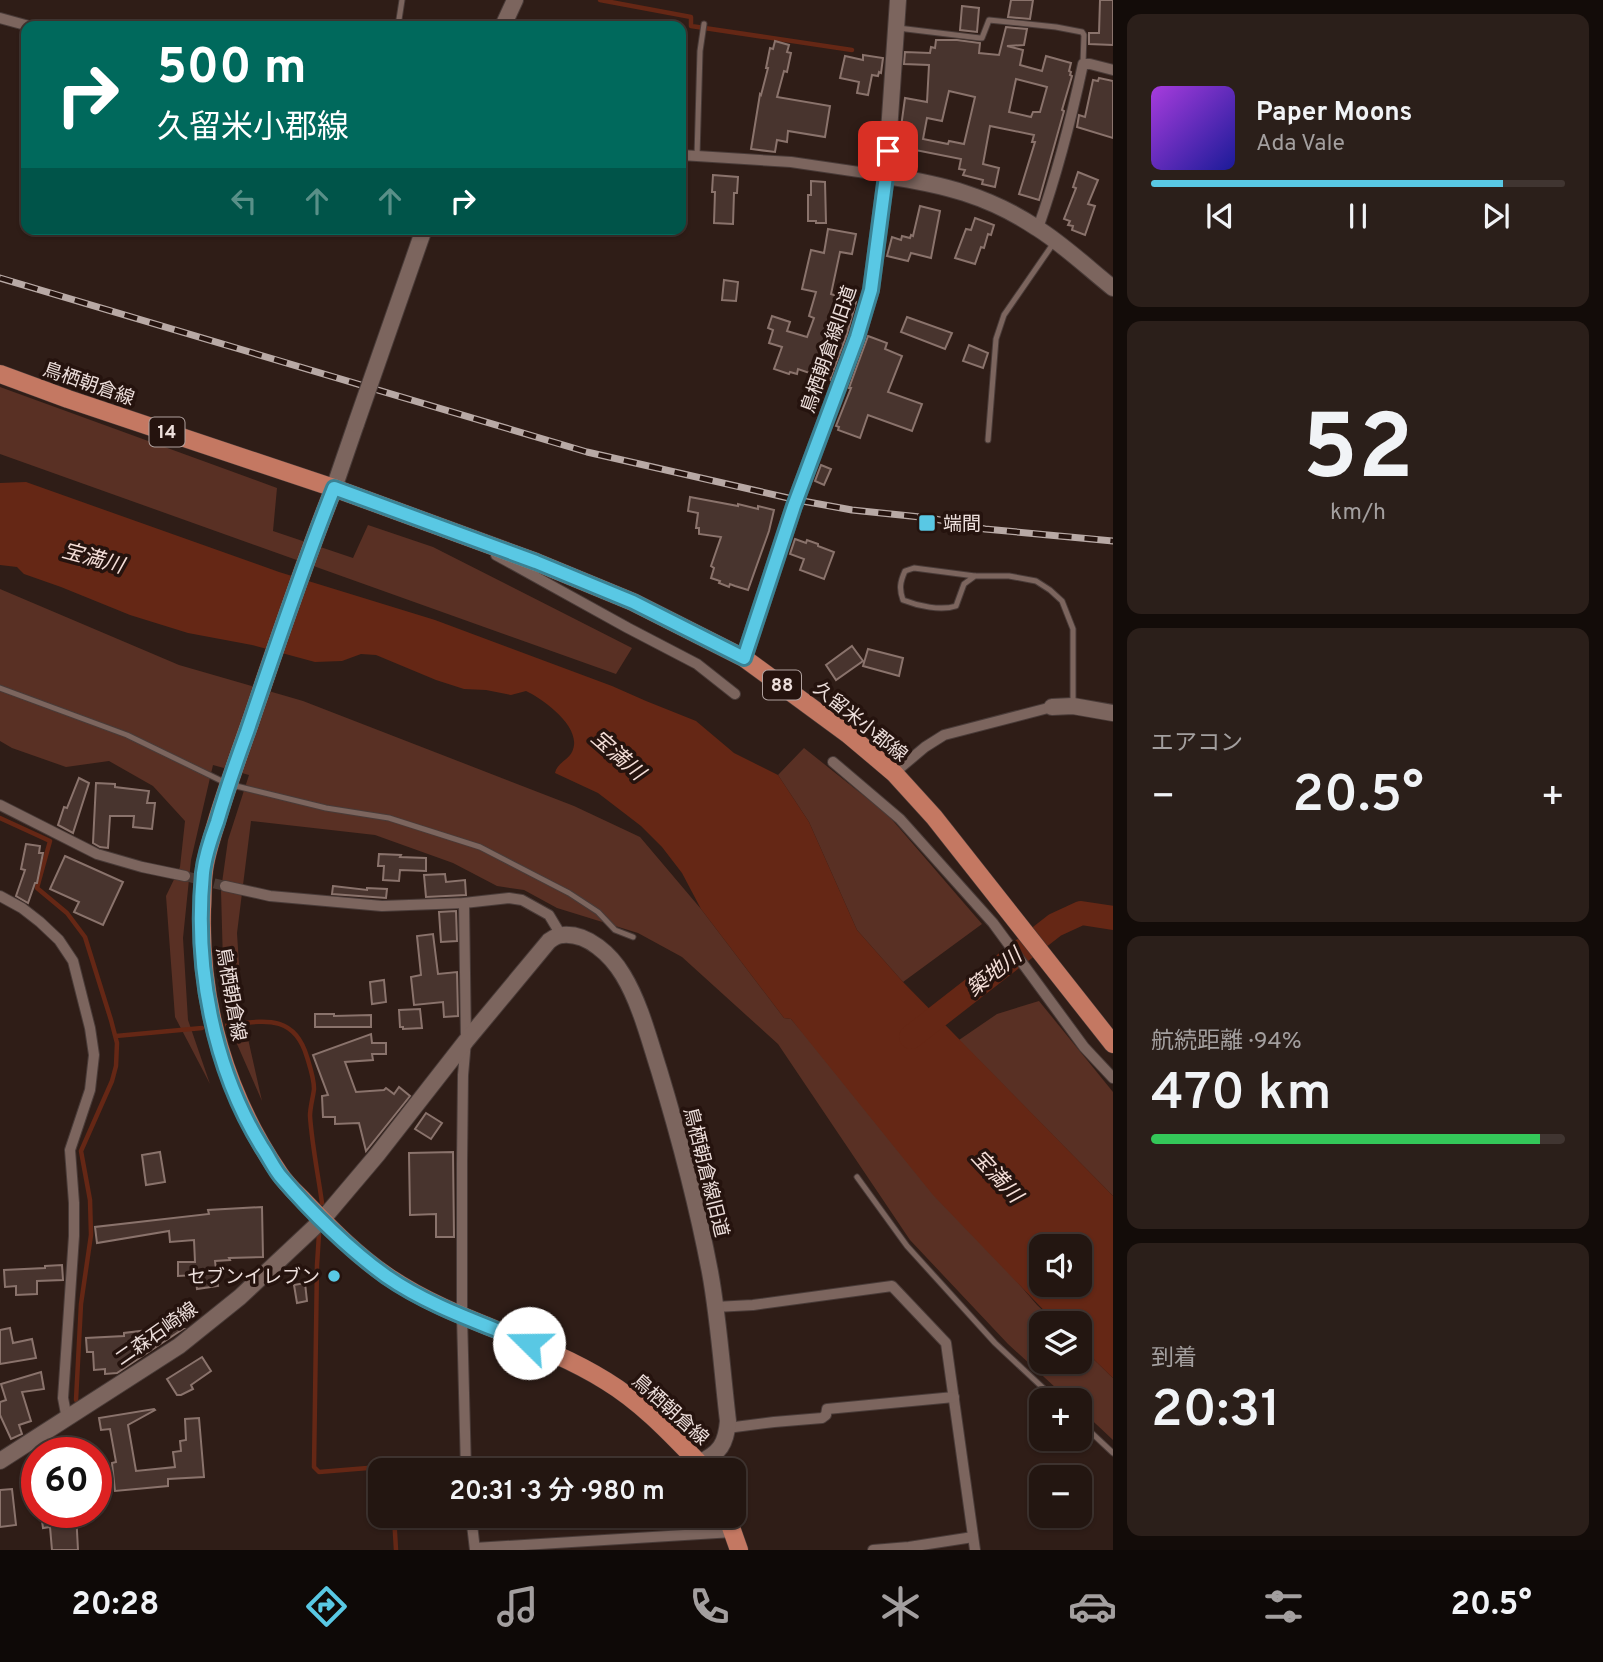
<!DOCTYPE html>
<html lang="ja">
<head>
<meta charset="utf-8">
<style>
  :root { --surface:#231611; --page:#2b1f1a; --text:#f1f3f6; --muted:#a39f9f; --line:#403531; --accent:#59c8e4 }
  body { margin:0; font-family:Overpass,"Noto Sans JP",sans-serif; background:var(--page); color:var(--text); height:100vh; display:flex; flex-direction:column; font-size:26px; white-space:nowrap }
  * { box-sizing:border-box; margin:0 }
  p { font-size:23px; color:var(--muted) }
  .icon { flex:none; width:38px; height:38px; fill:none; stroke:currentColor; stroke-width:2; stroke-linecap:round; stroke-linejoin:round }
  .map { position:relative; flex:1; overflow:hidden }
  .sheet { display:flex; flex-direction:column; gap:14px; padding:14px; background:#130c09; width:490px }
  .sheet>* { flex:none }
  .guide { position:absolute; left:21px; top:21px; width:665px; height:214px; border-radius:14px; box-shadow:0 2px 5px #0004,0 0 0 2px var(--line); background:#00695c; color:#fff; overflow:hidden }
  .controls { position:absolute; left:1029px; top:1234px; display:grid; gap:14px }
  .controls a { display:grid; place-items:center; width:63px; height:63px; border-radius:14px; background:var(--surface); box-shadow:0 2px 5px #0004,0 0 0 2px var(--line); font-size:35px }
  .speed { position:absolute; left:21px; top:1437px; display:flex; gap:14px; font-size:35px; font-weight:700; text-align:center }
  .speed>* { display:grid; place-content:center; width:91px; height:91px; border-radius:50%; background:var(--surface); box-shadow:0 2px 5px #0004,0 0 0 2px var(--line); line-height:1 }
  .speed .limit { border:10px solid #d22; background:#fff; color:#111 }
  .pin { position:absolute; display:grid; place-items:center; width:60px; height:60px; color:#fff; margin:-30px; border-radius:14px; box-shadow:0 4px 10px #0006 }
  .me { position:absolute; width:77px; margin:-38px; rotate:292deg; stroke-linejoin:round; filter:drop-shadow(0 0 5px #0008) }
  .turn { display:flex; align-items:center; gap:24px; height:147px; padding:0 21px; font-size:32px }
  .turn .icon { width:91px; height:91px; stroke-width:2.5 }
  .turn b { display:block; font-size:49px; line-height:60px }
  .lanes { display:flex; align-items:center; height:66px; padding:0 21px; background:#0003; justify-content:center; gap:35px; direction:ltr }
  .lanes .off { opacity:.35 }
  .big { font-size:52px; font-weight:600; line-height:1.1 }
  .sheet .tile { flex:1; display:flex; flex-direction:column; justify-content:center; gap:10px; min-width:0; padding:0 24px; border-radius:14px; background:var(--page) }
  .sheet .dial { align-items:center; gap:0 }
  .dial b { font-size:91px; line-height:1 }
  .song { display:flex; align-items:center; gap:21px }
  .cover { width:84px; height:84px; border-radius:10px; background:linear-gradient(135deg,hsl(280 70% 55%),hsl(240 70% 35%)) }
  .played { height:7px; border-radius:4px; background:linear-gradient(90deg,var(--accent) 85%,var(--line) 85%) }
  .keys { display:flex; justify-content:space-around; direction:ltr }
  .heat { display:flex; justify-content:space-between; align-items:center; font-size:38px; direction:ltr }
  .charge { height:10px; border-radius:5px; background:linear-gradient(90deg,#34c759 94%,var(--line) 0) }
  .trip { position:absolute; left:368px; top:1458px; width:378px; height:70px; border-radius:14px; background:var(--surface); box-shadow:0 2px 5px #0004,0 0 0 2px var(--line); font-weight:600; line-height:70px; text-align:center }
  .menu { display:flex; height:112px; justify-content:space-around; align-items:center; background:#0e0907; color:var(--muted) }
  .menu .icon { width:49px; height:49px }
  .menu .current { color:var(--accent) }
  .menu b { font-size:32px; color:var(--text) }
  main { display:flex; flex:1; min-height:0 }
  .map>svg:first-child { display:block }
  .green { fill:#593024 }
  .water { fill:#652715; fill-rule:evenodd }
  .lines { fill:none; stroke-linecap:round; stroke-linejoin:round }
  .stream { stroke:#652715; stroke-width:4.5 }
  .river { stroke:#652715; stroke-width:24 }
  .building { fill:#48342e; stroke:#8a736c; stroke-width:2; fill-rule:evenodd }
  .street-tunnel { stroke:#4b3a34; stroke-width:10; stroke-dasharray:10 5; stroke-linecap:butt }
  .lane-casing { stroke:#493b38; stroke-width:7 }
  .street-casing { stroke:#493b38; stroke-width:12 }
  .secondary-casing { stroke:#493b38; stroke-width:18 }
  .primary-casing { stroke:#493b38; stroke-width:19 }
  .lane { stroke:#7c655e; stroke-width:5 }
  .street { stroke:#7c655e; stroke-width:10 }
  .secondary { stroke:#7c655e; stroke-width:16 }
  .primary { stroke:#c47862; stroke-width:18 }
  .rail-casing { stroke:#b8a9a5; stroke-width:7 }
  .rail { stroke:#25130e; stroke-width:4.5; stroke-dasharray:13; stroke-linecap:butt }
  .secondary-bridge-casing { stroke:#493b38; stroke-width:18; stroke-linecap:butt }
  .secondary-bridge { stroke:#7c655e; stroke-width:16 }
  .route-casing { stroke:#3a8294; stroke-width:18 }
  .route { stroke:#59c8e4; stroke-width:12 }
  .poi-dot { fill:#59c8e4; stroke:#25130e; stroke-width:2.5 }
  .labels { text-anchor:middle; stroke-width:7; stroke-linejoin:round; paint-order:stroke }
  .shield { fill:#25130e; stroke:#b0a19e; stroke-width:2 }
  .shield-label { font-size:18px; font-weight:bold; fill:#ecdedb }
  .street-label { font-size:19px; fill:#ecdedb; stroke:#25130e }
  .poi-label { font-size:19px; fill:#ecdedb; stroke:#25130e; text-anchor:start }
  .water-label { font-size:21px; font-style:italic; fill:#f4ded8; stroke:#25130e }
</style>
</head>
<body>
<main>
<div class="map">
<svg width="1113" height="1550" viewBox="0 0 1113 1550">
  <rect width="100%" height="100%" fill="#2f1d17"/>
  <g class="green">
    <polygon points="0,387 277,488 273,531 353,558 368,525 433,547 632,648 616,674 0,454"/>
    <polygon points="0,589 179,665 303,701 574,806 640,837 701,909 784,1018 791,1019 1037,1305 1056,1323 1041,1323 1041,1362 1080,1362 1080,1346 1113,1378 1113,1440 1080,1409 1080,1400 1069,1400 1008,1344 910,1240 778,1044 682,957 638,933 557,908 524,890 497,886 453,863 375,835 251,821 237,933 242,1012 262,1101 237,1044 223,964 221,890 228,840 249,775 213,765 191,860 183,938 188,1020 210,1084 175,1017 166,896 180,867 185,821 153,786 109,761 66,767 12,748 0,741"/>
    <polygon points="804,748 888,815 982,924 903,982 857,930 809,822 778,775"/>
    <polygon points="1039,1001 1113,1092 1113,1196 959,1040 997,1014"/>
  </g>
  <path class="water" d="M26 482 279 572 435 620 612 686 646 701 696 721 734 753 778 775 809 822 857 930 903 982 1113 1196V1378L1080 1346V1323H1056L933 1195 791 1019 784 1018 701 909 682 873 662 847 641 826 598 793 555 773C557 763 567 761 572 752 584 728 543 699 526 691L511 695 486 690 464 689 436 680 376 655 361 654 342 661 315 662 252 645 188 633 130 615 61 587 24 574 17 567 0 565V483ZM1041 1246H1080V1284H1041Z"/>
  <g class="lines">
    <g class="stream">
      <polyline points="600,0 691,17 691,26 852,50"/>
      <polyline points="0,818 50,841 37,888 67,913 85,937 111,1020 117,1043 116,1066 112,1081 81,1151 90,1200 91,1235 81,1304 76,1400"/>
      <path d="M227 1025C263 1021 294 1013 307 1057 310 1067 314 1078 314 1089 313 1098 310 1107 310 1116 312 1145 318 1174 322 1203"/>
      <polyline points="116,1036 202,1028"/>
      <polyline points="319,1234 317,1265 314,1467 319,1472 380,1467 394,1468 393,1470"/>
      <polyline points="394,1516 396,1550"/>
    </g>
    <polyline class="river" points="911,1037 1055,925 1081,913 1113,918"/>
  </g>
  <g class="building">
    <polygon points="1011,0 1033,0 1030,19 1008,17"/>
    <polygon points="1100,0 1113,0 1113,45 1089,44 1089,33 1099,33"/>
    <polygon points="962,6 979,8 977,32 960,30"/>
    <path d="M1006 27 1027 29 1024 45 1007 46 1023 50 1020 65 1042 71 1046 56 1071 63 1069 71 1071 72 1070 75 1072 76 1062 110 1064 111 1039 200 1019 194 1035 142H1032L1034 135 990 126 983 164 999 168 995 187 982 184 983 180 963 175 965 170 959 169 961 159 905 148 909 130 901 127 905 98 927 102 929 65 904 64 905 52 930 53 931 47 935 48 936 40H957L980 43 979 53 999 55ZM1016 79 1047 87 1040 112H1033L1031 117 1009 112ZM949 91 975 97 964 144 949 141 948 144 923 139 927 118 942 121Z"/>
    <polygon points="775,41 789,45 787,52 791,53 787,72 784,71 777,97 830,106 825,137 788,131 787,142 777,140 775,152 751,149 760,94 761,95 768,68 766,68 770,48 773,49"/>
    <polygon points="863,55 883,58 881,73 879,72 878,76 872,75 868,95 857,93 859,82 840,78 845,56 863,60"/>
    <polygon points="1099,78 1113,81 1113,138 1077,127 1079,115 1085,117 1093,80 1098,81"/>
    <polygon points="1078,172 1098,180 1088,204 1095,206 1085,235 1072,230 1073,226 1068,225 1070,221 1064,219 1076,188 1073,187"/>
    <polygon points="713,175 738,177 737,193 734,193 733,224 714,223 715,192 712,192"/>
    <polygon points="811,181 825,182 826,223 816,223 816,221 808,221 808,195 811,195"/>
    <polygon points="920,206 940,211 931,258 911,253 908,261 887,256 892,237 901,240 902,236 910,238 911,235 913,236"/>
    <polygon points="975,218 994,225 991,235 988,234 984,248 981,247 975,264 955,258 966,229 971,230"/>
    <polygon points="828,229 856,234 852,254 840,252 831,294 856,302 847,334 830,380 798,369 797,374 790,372 789,374 774,369 782,347 769,343 773,330 768,328 772,316 790,322 787,331 807,337 814,318 809,316 816,292 802,289 811,250 824,253"/>
    <polygon points="724,280 738,282 736,301 722,300"/>
    <polygon points="907,317 952,333 945,349 901,332"/>
    <polygon points="868,336 887,343 885,349 902,356 888,392 922,404 912,431 868,415 860,438 838,430 839,427 836,426 851,388 849,388"/>
    <polygon points="969,345 988,353 983,368 963,361"/>
    <polygon points="821,465 831,469 824,485 815,481"/>
    <polygon points="690,497 738,506 738,504 758,509 758,506 774,510 769,531 748,590 735,586 730,584 729,587 719,583 720,581 711,578 714,568 711,566 721,537 699,534 699,528 696,528 698,513 688,511"/>
    <polygon points="795,539 806,543 807,540 818,544 818,546 834,552 824,579 800,570 804,559 790,554"/>
    <polygon points="852,646 863,661 836,680 826,665"/>
    <polygon points="868,649 903,658 899,676 863,666"/>
    <polygon points="79,778 89,783 73,833 58,825 64,807 67,808"/>
    <polygon points="96,783 115,784 115,787 149,791 147,803 155,803 152,829 133,827 134,816 110,816 108,848 100,847 93,843"/>
    <polygon points="26,844 40,846 39,853 43,853 37,883 35,883 28,903 16,896 25,870 21,869"/>
    <polygon points="379,854 401,855 400,857 426,858 426,871 400,870 399,881 383,880 384,866 378,866"/>
    <polygon points="65,856 123,882 103,925 74,912 79,902 50,889"/>
    <polygon points="445,874 446,882 465,880 466,895 426,897 424,875"/>
    <polygon points="333,886 367,890 367,888 387,889 386,898 332,894"/>
    <polygon points="456,911 457,941 441,942 439,912"/>
    <polygon points="433,934 438,974 457,972 458,1016 444,1017 443,1002 414,1005 411,977 421,975 417,936"/>
    <polygon points="384,980 386,1002 372,1004 370,982"/>
    <polygon points="420,1009 422,1028 403,1029 403,1027 400,1027 399,1010"/>
    <polygon points="315,1014 334,1014 334,1016 371,1015 371,1027 315,1027"/>
    <polygon points="371,1034 372,1043 386,1043 386,1054 372,1054 373,1060 345,1062 356,1092 384,1090 386,1088 394,1094 399,1087 410,1096 366,1151 359,1123 335,1124 335,1117 323,1117 322,1096 328,1095 313,1055"/>
    <polygon points="426,1113 442,1123 431,1139 415,1129"/>
    <polygon points="160,1152 165,1182 146,1185 142,1155"/>
    <polygon points="453,1152 454,1237 436,1237 436,1214 410,1215 409,1153"/>
    <polygon points="262,1207 263,1257 229,1258 230,1260 215,1261 218,1286 197,1289 195,1275 178,1276 178,1262 195,1262 194,1240 170,1242 169,1231 97,1243 95,1227 209,1214 208,1210"/>
    <polygon points="62,1265 63,1280 37,1281 37,1294 16,1295 16,1286 5,1287 4,1270 45,1268 45,1266"/>
    <polygon points="305,1283 307,1301 297,1303 294,1285"/>
    <polygon points="10,1328 13,1343 32,1339 36,1358 0,1364 0,1330"/>
    <polygon points="183,1329 117,1373 105,1374 105,1369 94,1370 93,1352 87,1352 86,1338 124,1336 124,1333 148,1330"/>
    <polygon points="202,1357 211,1371 191,1385 193,1389 181,1395 177,1395 167,1379"/>
    <polygon points="41,1372 44,1389 22,1392 31,1421 19,1425 22,1434 11,1439 0,1415 0,1402 6,1400 1,1384"/>
    <polygon points="154,1409 155,1410 128,1425 136,1471 175,1467 173,1452 181,1451 180,1441 186,1440 185,1419 199,1418 204,1477 168,1479 168,1486 115,1491 112,1463 116,1462 110,1429 101,1430 99,1418"/>
    <polygon points="12,1489 16,1525 0,1527 0,1490"/>
    <polygon points="57,1512 76,1512 78,1550 52,1550 50,1527 43,1528 41,1514"/>
  </g>
  <g class="lines">
    <polyline class="street-tunnel" points="185,876 225,886"/>
    <g class="lane-casing">
      <g id="lane">
        <polyline points="398,26 402,0"/>
        <polyline points="898,28 980,38 982,38 989,20 1056,27 1082,32 1084,35 1083,63"/>
        <polyline points="697,156 700,51 704,24"/>
        <polyline points="988,440 996,339 1004,315 1053,244"/>
        <path d="M975 576 964 584 956 606C941 611 918 606 903 600 899 589 900 582 905 571L914 568 975 576H1009L1036 581 1050 590 1062 601 1073 629V703"/>
        <polyline points="0,688 127,735 228,784 326,808 389,818 480,847 569,893 598,912 615,930 633,937"/>
        <polyline points="857,1177 907,1246 995,1343 1056,1400"/>
        <polyline points="1080,1422 1113,1453"/>
      </g>
    </g>
    <g class="street-casing">
      <g id="street">
        <polyline points="0,18 29,26"/>
        <polyline points="681,155 791,162 886,176"/>
        <path d="M1038 228C1057 174 1071 120 1083 64H1090L1113 70"/>
        <polyline points="496,555 628,628 697,664 735,694"/>
        <polyline points="833,762 900,819 993,923 1084,1047 1113,1078"/>
        <polyline points="894,773 925,747 944,735 1052,707"/>
        <polyline points="0,805 97,854 142,867 185,876"/>
        <polyline points="225,886 270,896 382,906 464,903 509,898 522,900 549,915 561,935"/>
        <polyline points="0,896 22,908 40,922 59,940 73,961 90,1028 94,1055 90,1090 70,1150 74,1203 74,1236 63,1398 67,1419"/>
        <polyline points="464,903 466,1041 463,1075 462,1163 462,1316 466,1470"/>
        <polyline points="715,1307 753,1305 892,1286 946,1343 975,1550"/>
        <polyline points="727,1428 774,1422 822,1418 826,1415 827,1409 954,1397"/>
        <polyline points="471,1516 475,1550"/>
        <polyline points="475,1548 733,1532"/>
        <polyline points="873,1550 909,1547 973,1537"/>
      </g>
    </g>
    <g class="secondary-casing">
      <g id="secondary">
        <polyline points="503,26 515,0"/>
        <path d="M886 176C942 184 989 196 1037 228 1064 245 1088 268 1113 288"/>
        <polyline points="334,488 356,424"/>
        <polyline points="744,658 794,506 857,337 871,290 886,176 898,0"/>
        <polyline points="1052,707 1073,706 1113,713"/>
        <path d="M0 1461 179 1346 240 1297 322 1220 377 1155 466 1041 549 941C553 938 558 935 563 935 588 933 611 955 623 975 640 1003 649 1039 659 1070 679 1136 697 1204 710 1272 719 1321 722 1371 728 1421 726 1444 720 1453 699 1463"/>
      </g>
    </g>
    <g class="primary-casing">
      <g id="primary">
        <polyline points="0,374 68,399 334,488 536,562 633,602 744,658 849,735 894,773 934,817 1113,1044"/>
        <path d="M334 488C303 565 277 644 250 723 239 754 228 785 218 817 213 835 206 853 204 871 202 883 203 896 202 909 199 1004 226 1095 279 1173 286 1184 295 1192 304 1201 330 1228 356 1255 387 1276 454 1322 537 1338 606 1381 642 1403 670 1433 699 1463L704 1470"/>
        <polyline points="727,1516 739,1550"/>
      </g>
    </g>
    <use href="#lane" class="lane"/>
    <use href="#street" class="street"/>
    <use href="#secondary" class="secondary"/>
    <use href="#primary" class="primary"/>
    <g class="rail-casing">
      <polyline id="rail" points="0,278 587,452 797,500 852,510 930,518 985,529 1113,541"/>
    </g>
    <use href="#rail" class="rail"/>
    <g class="secondary-bridge-casing">
      <polyline id="secondary-bridge" points="356,424 424,229"/>
    </g>
    <use href="#secondary-bridge" class="secondary-bridge"/>
  </g>
  <g class="lines">
    <g class="route-casing">
      <path id="route" d="M529 1343C481 1323 429 1306 386 1276 350 1250 311 1212 282 1178 274 1169 269 1157 262 1147 213 1068 194 966 203 873 205 856 211 838 217 822 226 791 236 762 247 732 275 650 302 568 334 488L536 562 633 602 744 658 794 506 857 337 871 290 886 176 888 151"/>
    </g>
    <use href="#route" class="route"/>
  </g>
  <g class="poi-dot">
    <rect x="918" y="514" width="18" height="18" rx="3.5"/>
    <circle cx="334" cy="1276" r="7"/>
  </g>
  <g class="labels">
    <g class="shield">
      <rect x="149.5" y="417.5" width="35" height="29" rx="5"/>
      <rect x="763" y="670.5" width="38" height="29" rx="5"/>
    </g>
    <g class="shield-label">
      <text x="167" y="438">14</text>
      <text x="782" y="691">88</text>
    </g>
    <g class="street-label">
      <text transform="translate(828 349) rotate(-71)" y="7">鳥栖朝倉線旧道</text>
      <text transform="translate(89 383) rotate(19)" y="7">鳥栖朝倉線</text>
      <text transform="translate(861 721) rotate(39)" y="7">久留米小郡線</text>
      <text transform="translate(232 994) rotate(80)" y="7">鳥栖朝倉線</text>
      <text transform="translate(707 1172) rotate(76)" y="7">鳥栖朝倉線旧道</text>
      <text transform="translate(156 1333) rotate(-35)" y="7">二森石崎線</text>
      <text transform="translate(671 1409) rotate(42)" y="7">鳥栖朝倉線</text>
    </g>
    <g class="poi-label">
      <text x="943" y="530">端間</text>
      <text x="320" y="1283" text-anchor="end">セブンイレブン</text>
    </g>
    <g class="water-label">
      <text transform="translate(93 558) rotate(15)" y="7">宝満川</text>
      <text transform="translate(618 755) rotate(41)" y="7">宝満川</text>
      <text transform="translate(994 972) rotate(-38)" y="7">築地川</text>
      <text transform="translate(997 1176) rotate(47)" y="7">宝満川</text>
    </g>
  </g>
</svg>
<div class="controls">
<a><svg class="icon" aria-label="sound" viewBox="0 0 24 24"><path d="M4 9h4l5-4v14l-5-4H4zM17 9q2 3 0 6"/></svg></a>
<a><svg class="icon" aria-label="layers" viewBox="0 0 24 24"><path d="M12 4l9 5-9 5-9-5zM3 14l9 5 9-5"/></svg></a>
<a>+</a>
<a>−</a>
</div>
<div class="speed"><div class="limit">60</div></div>
<div class="pin" style="left:888px;top:151px;background:#d93025"><svg class="icon" aria-label="arrive" viewBox="0 0 24 24"><path d="M6 21V4h12l-3 4 3 4H6"/></svg></div>
<svg class="me" style="left:529px;top:1343px" viewBox="-20 -20 40 40"><circle r="19" fill="#fff"/><path d="M0-13L10 11 0 6-10 11z" fill="#59c8e4"/></svg>
<div class="trip">20:31 · 3 分 · 980 m</div>
<div class="guide">
<div class="turn"><svg class="icon" aria-label="right" viewBox="0 0 24 24"><path d="M7 20v-9h11M14 6l5 5-5 5"/></svg><div><b>500 m</b>久留米小郡線</div></div>
<div class="lanes"><svg class="icon off" aria-label="left" viewBox="0 0 24 24"><path d="M17 20v-9H6M10 6l-5 5 5 5"/></svg><svg class="icon off" aria-label="ahead" viewBox="0 0 24 24"><path d="M12 20V5M6 11l6-6 6 6"/></svg><svg class="icon off" aria-label="ahead" viewBox="0 0 24 24"><path d="M12 20V5M6 11l6-6 6 6"/></svg><svg class="icon" aria-label="right" viewBox="0 0 24 24"><path d="M7 20v-9h11M14 6l5 5-5 5"/></svg></div>
</div>
</div>
<section class="sheet">
<div class="tile">
<div class="song"><i class="cover"></i><div><b>Paper Moons</b><p>Ada Vale</p></div></div>
<div class="played"></div>
<div class="keys"><svg class="icon" aria-label="previous" viewBox="0 0 24 24"><path d="M18 5L8 12l10 7zM5 5v14"/></svg><svg class="icon" aria-label="pause" viewBox="0 0 24 24"><path d="M8 5v14M16 5v14"/></svg><svg class="icon" aria-label="next" viewBox="0 0 24 24"><path d="M6 5l10 7-10 7zM19 5v14"/></svg></div>
</div>
<div class="tile dial"><b>52</b><p>km/h</p></div>
<div class="tile"><p>エアコン</p>
<div class="heat"><a>−</a><b class="big">20.5°</b><a>+</a></div>
</div>
<div class="tile"><p>航続距離 · 94%</p><b class="big">470 km</b><div class="charge"></div></div>
<div class="tile"><p>到着</p><b class="big">20:31</b></div>
</section>
</main>
<nav class="menu">
<b>20:28</b>
<svg class="icon current" aria-label="directions" viewBox="0 0 24 24"><path d="M12 3l9 9-9 9-9-9zM9 14v-3h6M13 9l2 2-2 2"/></svg>
<svg class="icon" aria-label="music" viewBox="0 0 24 24"><path d="M9 18V5l10-2v13"/><circle cx="6" cy="18" r="3"/><circle cx="16" cy="16" r="3"/></svg>
<svg class="icon" aria-label="phone" viewBox="0 0 24 24"><path d="M5 4h4l2 5-3 2q2 4 5 5l2-3 5 2v4C11 20 4 13 5 4z"/></svg>
<svg class="icon" aria-label="climate" viewBox="0 0 24 24"><path d="M12 3v18M4 7l16 10M4 17L20 7"/></svg>
<svg class="icon" aria-label="car" viewBox="0 0 24 24"><path d="M5 17H2v-5l4-1 3-4h7l3 4 3 1v5h-3M9 17h6M6 11h13"/><circle cx="7" cy="17" r="2"/><circle cx="17" cy="17" r="2"/></svg>
<svg class="icon" aria-label="filters" viewBox="0 0 24 24"><path d="M4 7h16M4 17h16"/><circle cx="9" cy="7" r="2"/><circle cx="15" cy="17" r="2"/></svg>
<b>20.5°</b>
</nav>
</body>
</html>
